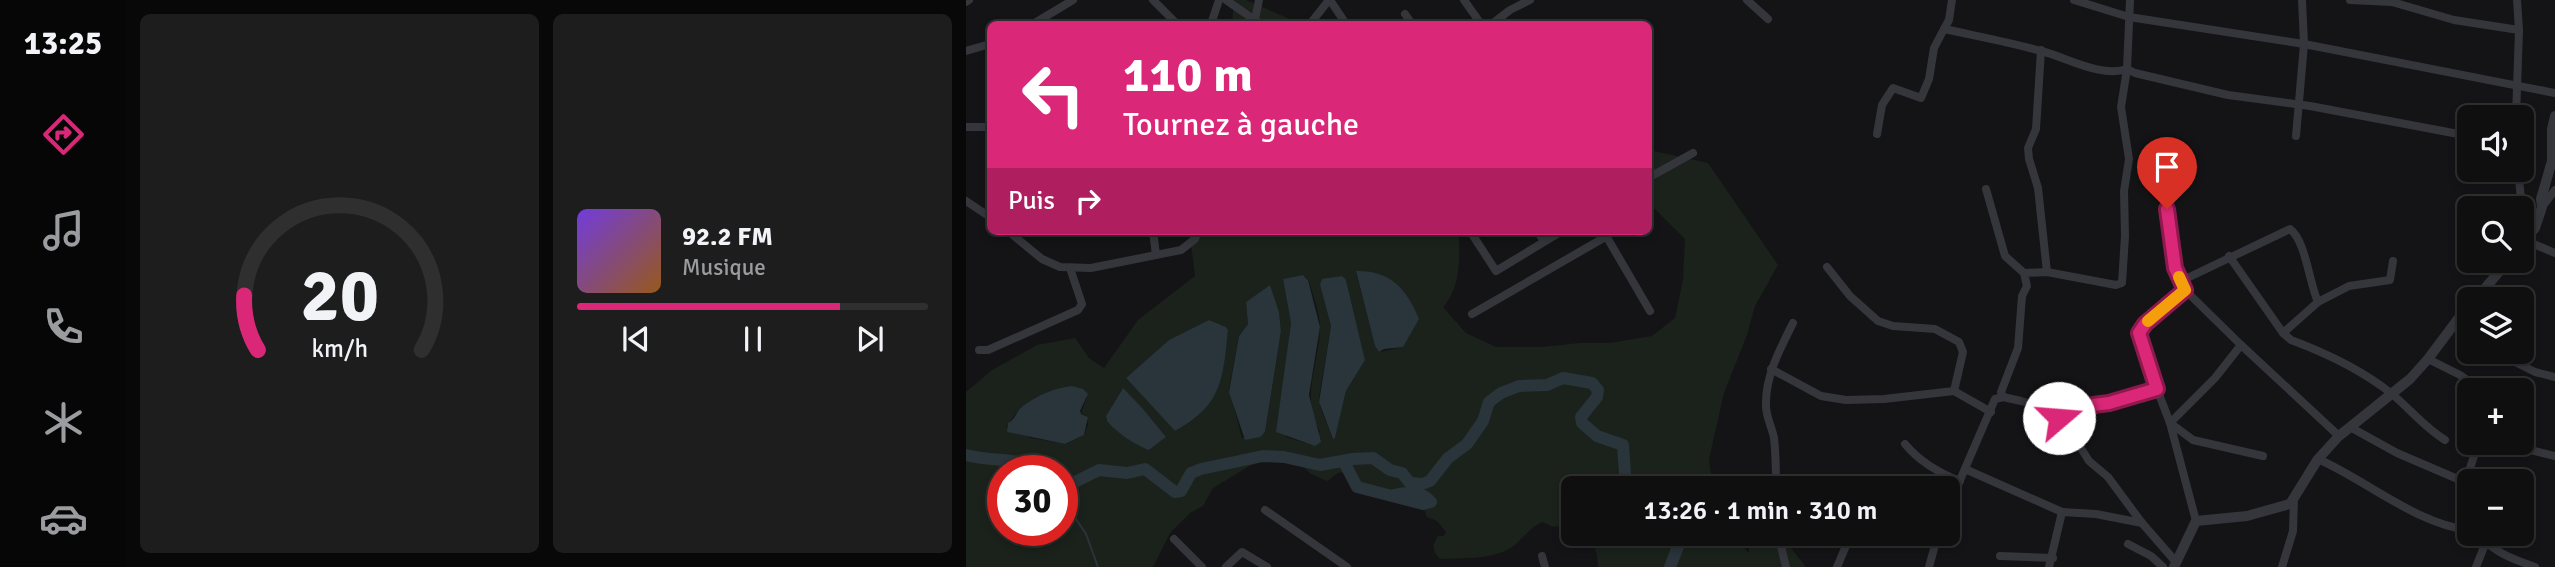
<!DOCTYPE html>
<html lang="fr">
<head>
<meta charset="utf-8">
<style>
  :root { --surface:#0f0f10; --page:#1d1d1e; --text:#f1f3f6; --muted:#9b9c9f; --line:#2f2f30; --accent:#db2777 }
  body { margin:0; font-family:Signika,sans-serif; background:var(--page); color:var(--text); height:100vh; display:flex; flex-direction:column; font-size:26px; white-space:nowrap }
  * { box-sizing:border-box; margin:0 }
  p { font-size:23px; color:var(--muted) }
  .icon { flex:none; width:38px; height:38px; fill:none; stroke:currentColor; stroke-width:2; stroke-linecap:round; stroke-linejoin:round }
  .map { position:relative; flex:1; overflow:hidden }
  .side { display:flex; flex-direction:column; gap:14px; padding:14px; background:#080809; width:840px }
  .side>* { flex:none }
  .top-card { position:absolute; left:21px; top:21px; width:665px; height:214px; border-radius:10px; box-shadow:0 4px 10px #0003,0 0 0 2px var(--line); background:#db2777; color:#fff; overflow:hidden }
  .fabs { position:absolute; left:1491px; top:105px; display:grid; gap:14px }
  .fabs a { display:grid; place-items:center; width:77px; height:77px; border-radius:10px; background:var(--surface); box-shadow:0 4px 10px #0003,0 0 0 2px var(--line); font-size:35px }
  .speed { position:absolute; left:21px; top:455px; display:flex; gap:14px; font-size:35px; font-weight:700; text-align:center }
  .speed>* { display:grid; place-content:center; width:91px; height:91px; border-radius:50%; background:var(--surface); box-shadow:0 4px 10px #0003,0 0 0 2px var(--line); line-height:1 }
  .speed .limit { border:10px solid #d22; background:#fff; color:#111 }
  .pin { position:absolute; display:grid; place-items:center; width:60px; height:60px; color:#fff; margin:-72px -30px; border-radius:50% 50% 50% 0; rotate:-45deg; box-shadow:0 0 7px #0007 }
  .pin .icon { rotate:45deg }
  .me { position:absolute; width:77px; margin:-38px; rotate:72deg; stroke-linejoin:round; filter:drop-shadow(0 0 5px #0008) }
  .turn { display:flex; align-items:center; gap:24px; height:147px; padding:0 21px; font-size:32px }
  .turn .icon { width:91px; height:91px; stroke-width:2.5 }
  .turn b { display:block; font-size:49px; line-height:60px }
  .then { display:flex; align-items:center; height:66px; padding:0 21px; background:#0003; gap:14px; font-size:26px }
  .side .widget { flex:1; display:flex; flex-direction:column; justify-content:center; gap:10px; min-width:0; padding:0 24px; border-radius:10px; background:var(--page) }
  .side .dial { align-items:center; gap:0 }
  .dial svg { height:182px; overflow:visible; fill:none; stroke:var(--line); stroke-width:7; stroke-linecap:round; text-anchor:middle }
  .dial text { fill:var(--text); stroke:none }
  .song { display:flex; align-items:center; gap:21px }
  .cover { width:84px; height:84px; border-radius:10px; background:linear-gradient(135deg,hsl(260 70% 55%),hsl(30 70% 35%)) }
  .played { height:7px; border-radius:4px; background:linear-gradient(90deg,var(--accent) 75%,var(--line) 75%) }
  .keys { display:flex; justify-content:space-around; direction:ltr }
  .side .tiles { flex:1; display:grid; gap:14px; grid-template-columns:repeat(2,1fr) }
  .trip { position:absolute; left:595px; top:476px; width:399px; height:70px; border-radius:10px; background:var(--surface); box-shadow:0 4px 10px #0003,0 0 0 2px var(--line); font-weight:600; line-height:70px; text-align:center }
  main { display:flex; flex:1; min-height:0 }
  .tabs { display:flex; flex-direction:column; width:126px; justify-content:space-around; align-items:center; background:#060606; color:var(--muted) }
  .tabs .icon { width:49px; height:49px }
  .tabs .selected { color:var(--accent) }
  .tabs b { font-size:32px; color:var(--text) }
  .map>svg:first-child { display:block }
  .green { fill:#1a221b; fill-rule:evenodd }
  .water { fill:#29343b }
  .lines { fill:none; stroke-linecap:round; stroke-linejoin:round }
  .stream { stroke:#29343b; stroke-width:2 }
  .river { stroke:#29343b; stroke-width:12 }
  .minor { stroke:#35363c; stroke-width:8 }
  .tertiary { stroke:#35363c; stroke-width:10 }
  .route-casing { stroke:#8e194d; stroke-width:18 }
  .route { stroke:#db2777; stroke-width:12 }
  .slow { stroke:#f59e0b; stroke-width:12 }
</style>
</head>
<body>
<main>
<nav class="tabs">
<b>13:25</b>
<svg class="icon selected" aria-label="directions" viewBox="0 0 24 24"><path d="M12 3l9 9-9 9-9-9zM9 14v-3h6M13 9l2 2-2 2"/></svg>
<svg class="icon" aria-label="music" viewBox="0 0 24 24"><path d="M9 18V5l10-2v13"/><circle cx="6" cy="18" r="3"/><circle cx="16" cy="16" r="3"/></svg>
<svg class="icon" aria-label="phone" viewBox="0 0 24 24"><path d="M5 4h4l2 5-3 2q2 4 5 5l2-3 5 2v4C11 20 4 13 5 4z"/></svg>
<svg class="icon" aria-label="climate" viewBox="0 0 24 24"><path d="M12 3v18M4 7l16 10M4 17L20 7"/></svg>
<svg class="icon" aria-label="car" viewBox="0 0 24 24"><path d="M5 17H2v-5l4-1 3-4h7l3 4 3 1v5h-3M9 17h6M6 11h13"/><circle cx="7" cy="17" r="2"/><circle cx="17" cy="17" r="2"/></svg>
</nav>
<section class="side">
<div class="tiles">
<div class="widget dial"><svg viewBox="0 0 100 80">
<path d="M14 69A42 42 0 1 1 86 69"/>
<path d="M14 69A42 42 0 0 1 8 45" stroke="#db2777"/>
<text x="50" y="56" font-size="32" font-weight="700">20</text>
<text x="50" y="72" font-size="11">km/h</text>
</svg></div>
<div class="widget">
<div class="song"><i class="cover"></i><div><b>92.2 FM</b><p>Musique</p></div></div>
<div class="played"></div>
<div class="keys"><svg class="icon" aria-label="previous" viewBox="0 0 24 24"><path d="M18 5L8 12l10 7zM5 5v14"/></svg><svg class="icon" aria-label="pause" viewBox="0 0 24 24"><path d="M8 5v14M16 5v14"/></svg><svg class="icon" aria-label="next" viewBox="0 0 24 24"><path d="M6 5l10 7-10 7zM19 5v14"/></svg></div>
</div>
</div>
</section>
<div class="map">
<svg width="1589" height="567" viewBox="0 0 1589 567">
  <rect width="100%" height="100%" fill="#141416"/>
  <g class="green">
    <polygon points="268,0 280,0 335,24 266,24"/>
    <path d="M683 150 742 163 812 265 789 306 781 335 758 393 743 459 745 474 753 488H607V523L588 527 576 522C564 528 560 535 550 544 532 560 497 558 474 559 466 552 466 544 472 536H478L480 532 471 521 461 517 458 509 439 502 392 491 379 472 372 473 361 481 345 474 332 462 306 459 285 465 247 488 237 506 224 513 204 533 187 567H0V392L26 370 71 345 109 338 123 358 138 368 172 320 229 276 225 244 227 231H493C493 257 496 286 477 307L500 333 530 347H575L614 343H644L686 336 709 318 717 280 719 239 683 203ZM390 272 437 347 413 352 409 346ZM337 275 342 279C347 295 354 312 354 328 353 367 334 394 354 432L339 443 320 437 316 397 325 322 317 279ZM380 280 399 360 380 391 369 438 366 437 354 407 353 397 365 326 354 285ZM304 285 313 312 315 331 299 432 276 438 263 389 273 336 282 324 280 302ZM243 320 260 327 262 330C257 377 254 408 209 431L160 378 203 340ZM156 389 178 410 200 437 183 450C168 446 153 431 141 421L140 416ZM70 397H121L115 413 121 416 122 425 118 435 100 444 65 438 40 427 52 411ZM37 471H96V530H37Z"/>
    <polygon points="624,534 769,534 770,539 783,553 783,547 805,537 817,538 840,567 632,567 631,555"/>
  </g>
  <g class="water">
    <path d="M390 271C424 270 441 289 453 319L437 347 418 349 413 352 409 346Z"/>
    <polygon points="337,275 342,280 354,327 343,395 355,442 349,446 310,432 325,323 317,279"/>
    <polygon points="376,276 380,280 399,360 380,391 369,438 367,439 353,402 365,326 354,285 356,279"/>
    <polygon points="304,285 313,312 315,331 299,432 294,437 279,440 263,392 273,336 282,324 280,302"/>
    <path d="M243 320 260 327 262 330C257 379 256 406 209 431L160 378 203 340Z"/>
    <path d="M106 386 117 389 122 394 114 411 115 414 122 417 118 435 99 444 41 432 42 423C50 419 50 411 57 406 72 395 88 388 106 386Z"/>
    <path d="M157 388 178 410 200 437 183 450C170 446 150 432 141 421L140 416Z"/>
  </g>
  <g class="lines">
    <polyline class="stream" points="105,484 108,516 120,534 132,567"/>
    <g class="river">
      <path d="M0 455C28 462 58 458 84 471"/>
      <path d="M378 462 391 487 457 504 465 502C456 491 441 492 428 495"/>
      <polyline points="96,478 105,484 133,470 161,473 179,469 209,492 215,491 225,473 235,469 297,456 318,457 354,465 387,459 407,458 424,470 436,473 444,483 456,484 464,481 482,458 501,444 517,421 523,402 535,393 553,386 581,385 597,378 626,383 632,390 631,397 615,417 616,423 631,436 657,445 660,488"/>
      <polyline points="704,567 717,534"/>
    </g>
    <g class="minor">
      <polyline points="187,0 211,24"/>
      <polyline points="260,0 293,23 289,19 293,0"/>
      <polyline points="364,0 380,24"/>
      <polyline points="498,0 515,24"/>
      <polyline points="781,0 802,19"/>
      <path d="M986 0 983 20 978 29C1010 36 1043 42 1075 51 1100 57 1135 78 1161 69L1164 0"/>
      <polyline points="1108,0 1163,17 1338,44 1589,93"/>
      <polyline points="1384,0 1426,2 1488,20 1553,30"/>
      <polyline points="0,2 3,0"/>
      <polyline points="439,14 446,24"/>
      <polyline points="67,24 107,0"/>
      <polyline points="245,24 253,0"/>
      <polyline points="344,24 363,0"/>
      <polyline points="526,24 544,10 564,0"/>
      <polyline points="1075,50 1070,129 1062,148 1063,159 1072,188 1081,272"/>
      <polyline points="0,51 24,44"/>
      <polyline points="1550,117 1553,30 1551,0"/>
      <polyline points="0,127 24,127"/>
      <polyline points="911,134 916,105 927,88 955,98 963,79 968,48 978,29"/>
      <polyline points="1330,136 1338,44 1336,0"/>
      <polyline points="1552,170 1556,208"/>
      <polyline points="682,178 727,153"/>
      <polyline points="1020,189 1039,256 1058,273"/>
      <polyline points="0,201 24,217"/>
      <polyline points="1576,207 1589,190"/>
      <polyline points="1201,209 1209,269 1219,290 1275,345 1373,436"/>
      <polyline points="1556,210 1558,240 1589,253"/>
      <polyline points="42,231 76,259 94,267 125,268 215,250 229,239 232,231"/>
      <polyline points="187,231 190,255"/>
      <polyline points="504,231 530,271 596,231"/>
      <polyline points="571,231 578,241"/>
      <polyline points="639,234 684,311"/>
      <path d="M1263 256 1317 333 1325 340C1360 353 1396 370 1426 394 1444 409 1458 427 1479 440"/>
      <polyline points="861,267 884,296 912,321 927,326 969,329 993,342 997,352 988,391"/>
      <path d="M1215 281 1324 229C1340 241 1343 283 1352 302L1317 333"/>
      <polyline points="1219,290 1179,324 1173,333 1191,389 1204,423 1230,521"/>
      <polyline points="1352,302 1383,286 1424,280 1427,261"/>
      <polyline points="506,314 641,236"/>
      <polyline points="1492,319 1503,329"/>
      <polyline points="1275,345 1249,378 1204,423 1227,440 1297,456"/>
      <polyline points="13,350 22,350 112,310 116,304 104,268"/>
      <polyline points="1529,352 1569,372 1589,377"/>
      <polyline points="1462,359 1494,375 1515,390"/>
      <polyline points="805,369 855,396 880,400 918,399 988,391 1025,412"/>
      <polyline points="1037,397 1035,392 1052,348 1056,296 1061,286 1058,273 1081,272 1150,285 1156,283 1159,236 1158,191 1163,159 1155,107 1161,69 1169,73 1262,95 1344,106 1503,136"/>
      <polyline points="1094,418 1111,420 1127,405 1143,403 1191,389"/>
      <polyline points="1384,427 1431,453 1494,480 1501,478 1512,443"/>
      <polyline points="1536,443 1589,456"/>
      <path d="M939 444C953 461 973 473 994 481"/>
      <path d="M1352 459C1400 480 1450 524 1503 530"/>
      <polyline points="999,469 1096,512"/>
      <path d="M810 488C810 472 810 455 808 438 806 427 800 417 800 406 799 376 814 349 827 323"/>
      <polyline points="982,508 1029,399 1037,397 1055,401 1080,408 1090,415 1103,429 1123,461 1142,477 1176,523 1210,562"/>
      <polyline points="299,510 381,567"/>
      <polyline points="812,534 820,567"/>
      <path d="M1512 534C1527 552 1547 559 1569 567"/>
      <polyline points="208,539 236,567"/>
      <polyline points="1162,544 1185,556 1197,567"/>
      <polyline points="576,556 579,567"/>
      <polyline points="1034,556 1087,558"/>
      <polyline points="260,567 276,552 301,567"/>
      <polyline points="871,567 885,534"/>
      <polyline points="963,567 972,534"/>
      <polyline points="1083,567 1096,512 1130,514 1176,523"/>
      <polyline points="1316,567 1327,531 1328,498"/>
      <polyline points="1510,567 1520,542"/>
    </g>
    <g class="tertiary">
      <polyline points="1556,243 1569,228 1576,207 1575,199 1586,161 1586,129 1589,116"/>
      <polyline points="1510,299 1542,261"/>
      <polyline points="1208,567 1230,521 1281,516 1324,504 1352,459 1373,436 1444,379 1462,359 1492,319 1503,311"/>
    </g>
  </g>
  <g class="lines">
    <g class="route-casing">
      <polyline id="route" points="1093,418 1111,420 1127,405 1143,403 1191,389 1173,333 1179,324 1219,290 1209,268 1201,209"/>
    </g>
    <use href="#route" class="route"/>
    <polyline class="slow" points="1182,321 1219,290 1213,277"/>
  </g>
</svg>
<div class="fabs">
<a><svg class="icon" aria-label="sound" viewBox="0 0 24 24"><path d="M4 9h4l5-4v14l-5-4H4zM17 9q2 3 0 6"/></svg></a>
<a><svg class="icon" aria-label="search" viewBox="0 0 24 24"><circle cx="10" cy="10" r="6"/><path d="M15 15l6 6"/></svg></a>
<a><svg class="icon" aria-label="layers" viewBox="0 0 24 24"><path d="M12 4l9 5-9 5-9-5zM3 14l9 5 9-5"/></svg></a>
<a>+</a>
<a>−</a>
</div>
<div class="speed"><div class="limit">30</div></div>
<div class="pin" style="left:1201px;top:209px;background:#d93025"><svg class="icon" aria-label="arrive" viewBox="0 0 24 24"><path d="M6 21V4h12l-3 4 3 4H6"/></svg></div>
<svg class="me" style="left:1093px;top:418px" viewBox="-20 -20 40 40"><circle r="19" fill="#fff"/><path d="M0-13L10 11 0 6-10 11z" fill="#db2777"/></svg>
<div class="trip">13:26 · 1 min · 310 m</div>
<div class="top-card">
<div class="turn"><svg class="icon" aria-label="left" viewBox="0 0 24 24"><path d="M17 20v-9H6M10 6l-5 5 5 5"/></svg><div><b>110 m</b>Tournez à gauche</div></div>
<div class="then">Puis<svg class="icon" aria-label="right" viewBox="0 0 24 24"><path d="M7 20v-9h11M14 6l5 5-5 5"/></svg></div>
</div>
</div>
</main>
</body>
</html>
